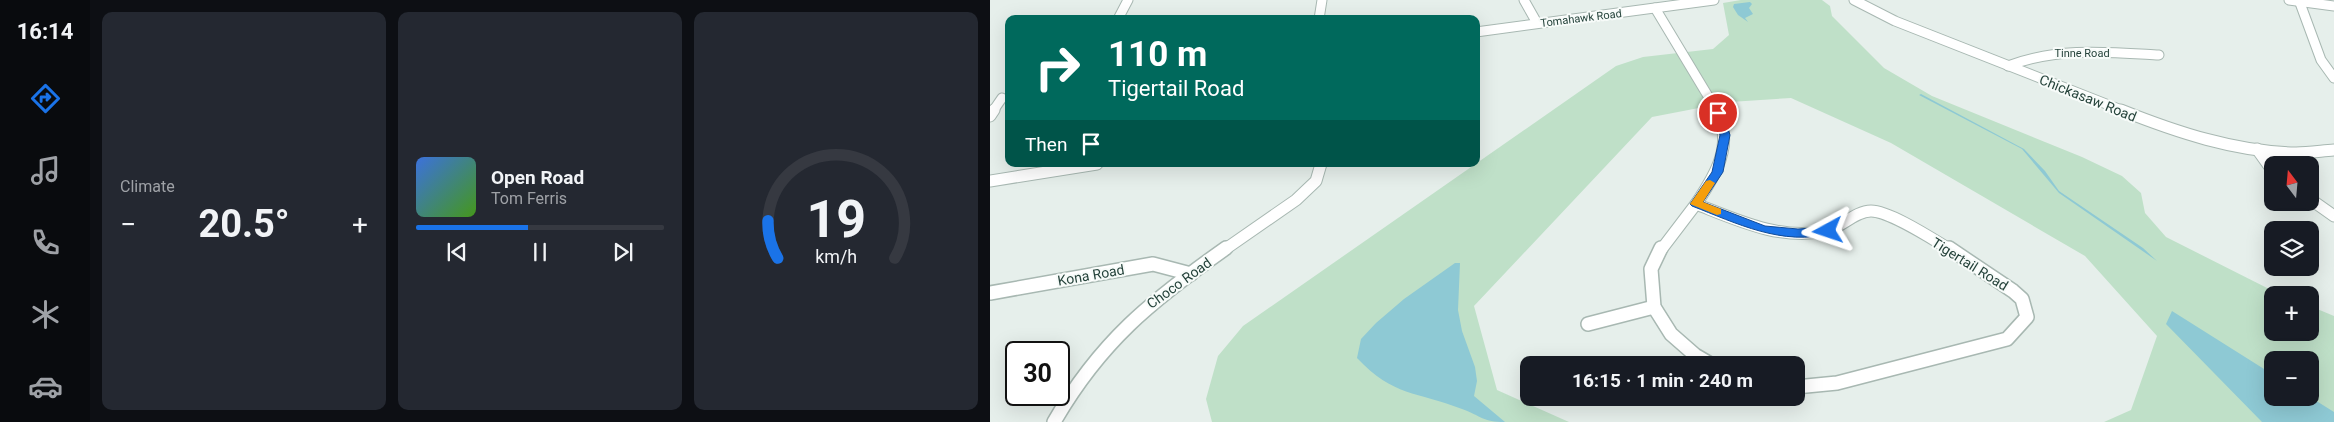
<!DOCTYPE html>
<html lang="en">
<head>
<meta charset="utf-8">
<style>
  :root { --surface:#171b24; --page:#242831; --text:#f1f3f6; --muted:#9ea1a6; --line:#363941; --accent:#1a73e8 }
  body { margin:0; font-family:Roboto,sans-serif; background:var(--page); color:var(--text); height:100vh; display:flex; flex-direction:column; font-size:19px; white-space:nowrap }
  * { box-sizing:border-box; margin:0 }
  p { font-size:16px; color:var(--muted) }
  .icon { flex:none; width:28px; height:28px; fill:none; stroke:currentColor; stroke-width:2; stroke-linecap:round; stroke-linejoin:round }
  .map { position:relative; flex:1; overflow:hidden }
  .side { display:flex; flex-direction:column; gap:12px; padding:12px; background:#0d0f14; width:900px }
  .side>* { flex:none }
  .banner { position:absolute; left:15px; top:15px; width:475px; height:152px; border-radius:10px; box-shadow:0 5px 20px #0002; background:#00695c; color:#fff; overflow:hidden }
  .needle { width:32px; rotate:344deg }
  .buttons { position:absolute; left:1274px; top:156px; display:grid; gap:10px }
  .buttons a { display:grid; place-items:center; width:55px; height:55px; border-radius:10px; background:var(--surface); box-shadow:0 5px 20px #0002; font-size:25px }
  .speed { position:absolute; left:15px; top:341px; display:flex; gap:10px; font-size:25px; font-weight:700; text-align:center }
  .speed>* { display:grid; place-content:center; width:65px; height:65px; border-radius:50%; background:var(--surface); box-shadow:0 5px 20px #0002; line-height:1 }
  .speed .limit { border:2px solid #111; border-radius:8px; background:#fff; color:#111 }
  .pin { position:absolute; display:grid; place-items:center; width:42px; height:42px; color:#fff; margin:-21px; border:2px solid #fff; border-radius:50%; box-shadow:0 1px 5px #0007 }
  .me { position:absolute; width:55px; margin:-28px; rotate:265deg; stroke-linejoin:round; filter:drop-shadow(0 0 4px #0008) }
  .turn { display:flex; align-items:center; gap:18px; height:105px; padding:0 20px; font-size:22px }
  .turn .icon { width:65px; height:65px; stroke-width:2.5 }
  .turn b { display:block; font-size:35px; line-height:42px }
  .then { display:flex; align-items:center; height:48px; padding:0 20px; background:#0003; gap:10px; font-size:19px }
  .big { font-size:38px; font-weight:700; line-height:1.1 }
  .side .card { flex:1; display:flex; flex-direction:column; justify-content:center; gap:8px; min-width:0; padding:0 18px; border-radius:10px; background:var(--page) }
  .side .dial { align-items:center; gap:0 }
  .dial svg { height:130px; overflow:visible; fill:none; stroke:var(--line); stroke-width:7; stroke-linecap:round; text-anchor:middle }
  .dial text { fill:var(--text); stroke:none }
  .song { display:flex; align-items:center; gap:15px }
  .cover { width:60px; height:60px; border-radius:8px; background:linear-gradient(135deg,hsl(220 70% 55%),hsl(100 70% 35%)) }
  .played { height:5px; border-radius:2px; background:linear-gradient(90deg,var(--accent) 45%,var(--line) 45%) }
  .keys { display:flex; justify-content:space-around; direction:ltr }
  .heat { display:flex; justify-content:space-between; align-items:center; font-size:28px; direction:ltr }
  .side .tiles { flex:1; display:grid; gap:12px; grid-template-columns:repeat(3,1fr) }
  .trip { position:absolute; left:530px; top:356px; width:285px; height:50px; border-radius:10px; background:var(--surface); box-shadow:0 5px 20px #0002; font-weight:700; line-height:50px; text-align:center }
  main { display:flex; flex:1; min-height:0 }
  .dock { display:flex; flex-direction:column; width:90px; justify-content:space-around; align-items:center; background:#090b0e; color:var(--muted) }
  .dock .icon { width:35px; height:35px }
  .dock .selected { color:var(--accent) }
  .dock b { font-size:22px; color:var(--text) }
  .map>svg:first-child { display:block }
  .green { fill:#bfe0c8; fill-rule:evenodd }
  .water { fill:#8ec9d4 }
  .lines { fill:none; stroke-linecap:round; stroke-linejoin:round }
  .minor-far2-casing { stroke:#a8b8b2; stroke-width:11 }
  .minor-far1-casing { stroke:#a8b8b2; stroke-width:13 }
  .minor-casing { stroke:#a8b8b2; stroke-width:16 }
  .minor-far2 { stroke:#fff; stroke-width:9 }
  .minor-far1 { stroke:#fff; stroke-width:11 }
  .minor { stroke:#fff; stroke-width:13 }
  .route { fill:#1a73e8; stroke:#114b97 }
  .slow { fill:#f59e0b }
  .labels { text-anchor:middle; stroke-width:4; stroke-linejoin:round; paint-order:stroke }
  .far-street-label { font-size:11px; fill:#24423a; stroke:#f7fbf9 }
  .street-label { font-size:14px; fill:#24423a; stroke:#f7fbf9 }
</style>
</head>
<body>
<main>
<nav class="dock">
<b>16:14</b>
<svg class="icon selected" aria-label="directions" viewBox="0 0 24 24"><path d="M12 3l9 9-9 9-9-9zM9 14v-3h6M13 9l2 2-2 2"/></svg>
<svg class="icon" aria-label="music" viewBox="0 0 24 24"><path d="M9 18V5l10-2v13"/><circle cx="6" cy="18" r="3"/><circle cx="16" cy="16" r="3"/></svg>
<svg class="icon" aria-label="phone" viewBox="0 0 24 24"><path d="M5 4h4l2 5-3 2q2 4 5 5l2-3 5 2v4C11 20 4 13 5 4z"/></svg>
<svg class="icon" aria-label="climate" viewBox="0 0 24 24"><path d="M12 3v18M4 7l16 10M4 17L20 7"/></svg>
<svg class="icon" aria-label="car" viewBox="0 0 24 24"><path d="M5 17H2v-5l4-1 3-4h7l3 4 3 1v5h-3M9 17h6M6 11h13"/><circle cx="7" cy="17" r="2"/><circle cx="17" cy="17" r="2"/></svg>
</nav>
<section class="side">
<div class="tiles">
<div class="card"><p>Climate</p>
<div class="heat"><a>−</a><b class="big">20.5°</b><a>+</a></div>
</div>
<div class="card">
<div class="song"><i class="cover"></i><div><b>Open Road</b><p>Tom Ferris</p></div></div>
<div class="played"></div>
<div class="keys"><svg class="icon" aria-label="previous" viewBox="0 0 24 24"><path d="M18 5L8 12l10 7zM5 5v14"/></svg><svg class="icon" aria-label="pause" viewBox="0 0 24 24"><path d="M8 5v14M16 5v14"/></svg><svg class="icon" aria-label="next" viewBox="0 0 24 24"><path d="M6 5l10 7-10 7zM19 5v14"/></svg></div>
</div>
<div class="card dial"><svg viewBox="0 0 100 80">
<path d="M14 69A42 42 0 1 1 86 69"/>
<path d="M14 69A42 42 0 0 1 8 46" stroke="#1a73e8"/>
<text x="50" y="56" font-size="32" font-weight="700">19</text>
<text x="50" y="72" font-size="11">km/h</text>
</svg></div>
</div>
</section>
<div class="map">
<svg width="1344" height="422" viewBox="0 0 1344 422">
  <rect width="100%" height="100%" fill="#e6efeb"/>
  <path class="green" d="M751 0H832L840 6 842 16 894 68 942 96 1092 157 1132 176 1151 193 1155 213 1176 237 1291 295H1282V332H1320V306L1344 316V422H1114L1141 410 1167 336 1095 256 901 143 801 98 740 102 662 117 484 306 507 390 579 422H222L216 399 228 356 253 326 626 66 653 57 723 49 739 35 733 3ZM1282 360H1320V398H1282Z"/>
  <g class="water">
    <polygon points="760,2 762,4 759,8 763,14 755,18 758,22 748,15 743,7 744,4"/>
    <polygon points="931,94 1034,149 1055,171 1069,191 1153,248 1167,261 1069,193 1032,149 929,95"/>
    <path d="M465 263H470L468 310 472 331 485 367 487 381 484 396 515 422C493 422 491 416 472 409 426 391 404 397 367 358L371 339 386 323 414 299Z"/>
    <polygon points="1182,311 1282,374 1282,398 1320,397 1344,412 1344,422 1272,422 1176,324"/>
  </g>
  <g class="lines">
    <g class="minor-far2-casing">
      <g id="minor-far2">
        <polyline points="534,0 547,23"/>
        <polyline points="864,0 905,21 1134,111"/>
        <polyline points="1299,0 1344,6"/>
        <polyline points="1310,3 1331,60 1344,78"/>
        <polyline points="665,8 727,111"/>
        <polyline points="128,19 138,0"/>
        <polyline points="329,19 332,0"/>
        <polyline points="486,32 724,0"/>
        <path d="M1018 66C1068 47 1117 52 1169 55"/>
        <polyline points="3,111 12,98"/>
      </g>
    </g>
    <g class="minor-far1-casing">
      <g id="minor-far1">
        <path d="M1131 110C1186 132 1246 152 1306 153 1318 153 1331 151 1344 150"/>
        <polyline points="0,116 4,110"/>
        <polyline points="1267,149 1282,170"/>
        <polyline points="0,181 107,164"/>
        <polyline points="1320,199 1344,216"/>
        <path d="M706 204C725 176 745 144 726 110"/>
        <polyline points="234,250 306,200 326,181 331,164"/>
        <path d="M671 250 706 204C747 220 791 241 836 231 851 228 865 211 881 211 900 211 944 240 961 250"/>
      </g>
    </g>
    <g class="minor-casing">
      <g id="minor">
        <polyline points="671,248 661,269 664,307 681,334 705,355 722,365"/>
        <polyline points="0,293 163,264 201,274"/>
        <polyline points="598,324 664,307"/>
        <polyline points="806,387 847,383 1017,339 1037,317 1032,299 1023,291 959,248"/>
        <path d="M64 422C110 342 161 301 236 248"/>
      </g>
    </g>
    <use href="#minor-far2" class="minor-far2"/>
    <use href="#minor-far1" class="minor-far1"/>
    <use href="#minor" class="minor"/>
  </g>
  <path class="route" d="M725 111 733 113 740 135 733 172 713 202 775 226 808 229 838 227 843 231 842 233C793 247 746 223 702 206L700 204 722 172 730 135 723 113Z"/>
  <polygon class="slow" points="720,180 725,183 713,202 731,209 731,214 727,215 700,204 716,181"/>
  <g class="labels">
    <g class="far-street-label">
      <text transform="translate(591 18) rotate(-7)" y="4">Tomahawk Road</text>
      <text x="1092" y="57">Tinne Road</text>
    </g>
    <g class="street-label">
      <text transform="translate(1098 98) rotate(22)" y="5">Chickasaw Road</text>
      <text transform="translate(980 264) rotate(32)" y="5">Tigertail Road</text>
      <text transform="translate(101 275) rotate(-10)" y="5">Kona Road</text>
      <text transform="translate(189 283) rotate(-36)" y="5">Choco Road</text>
    </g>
  </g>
</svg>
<div class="buttons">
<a><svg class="needle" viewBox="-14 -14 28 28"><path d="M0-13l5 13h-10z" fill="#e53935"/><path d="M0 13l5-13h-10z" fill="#9ea1a6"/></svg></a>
<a><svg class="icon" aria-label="layers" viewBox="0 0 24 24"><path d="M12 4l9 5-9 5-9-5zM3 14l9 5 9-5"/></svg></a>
<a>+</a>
<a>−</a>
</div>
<div class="speed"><div class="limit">30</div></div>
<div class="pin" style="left:728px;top:113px;background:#d93025"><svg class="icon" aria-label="arrive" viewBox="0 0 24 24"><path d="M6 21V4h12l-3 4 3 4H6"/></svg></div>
<svg class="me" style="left:838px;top:231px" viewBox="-20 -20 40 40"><path d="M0-17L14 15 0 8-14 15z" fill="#1a73e8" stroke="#fff" stroke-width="4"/></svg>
<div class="trip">16:15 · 1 min · 240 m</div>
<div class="banner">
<div class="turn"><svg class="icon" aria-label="right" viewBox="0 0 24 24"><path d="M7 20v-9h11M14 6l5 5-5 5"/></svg><div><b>110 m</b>Tigertail Road</div></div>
<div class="then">Then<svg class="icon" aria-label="arrive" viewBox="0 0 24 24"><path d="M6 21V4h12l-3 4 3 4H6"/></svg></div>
</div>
</div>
</main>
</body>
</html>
